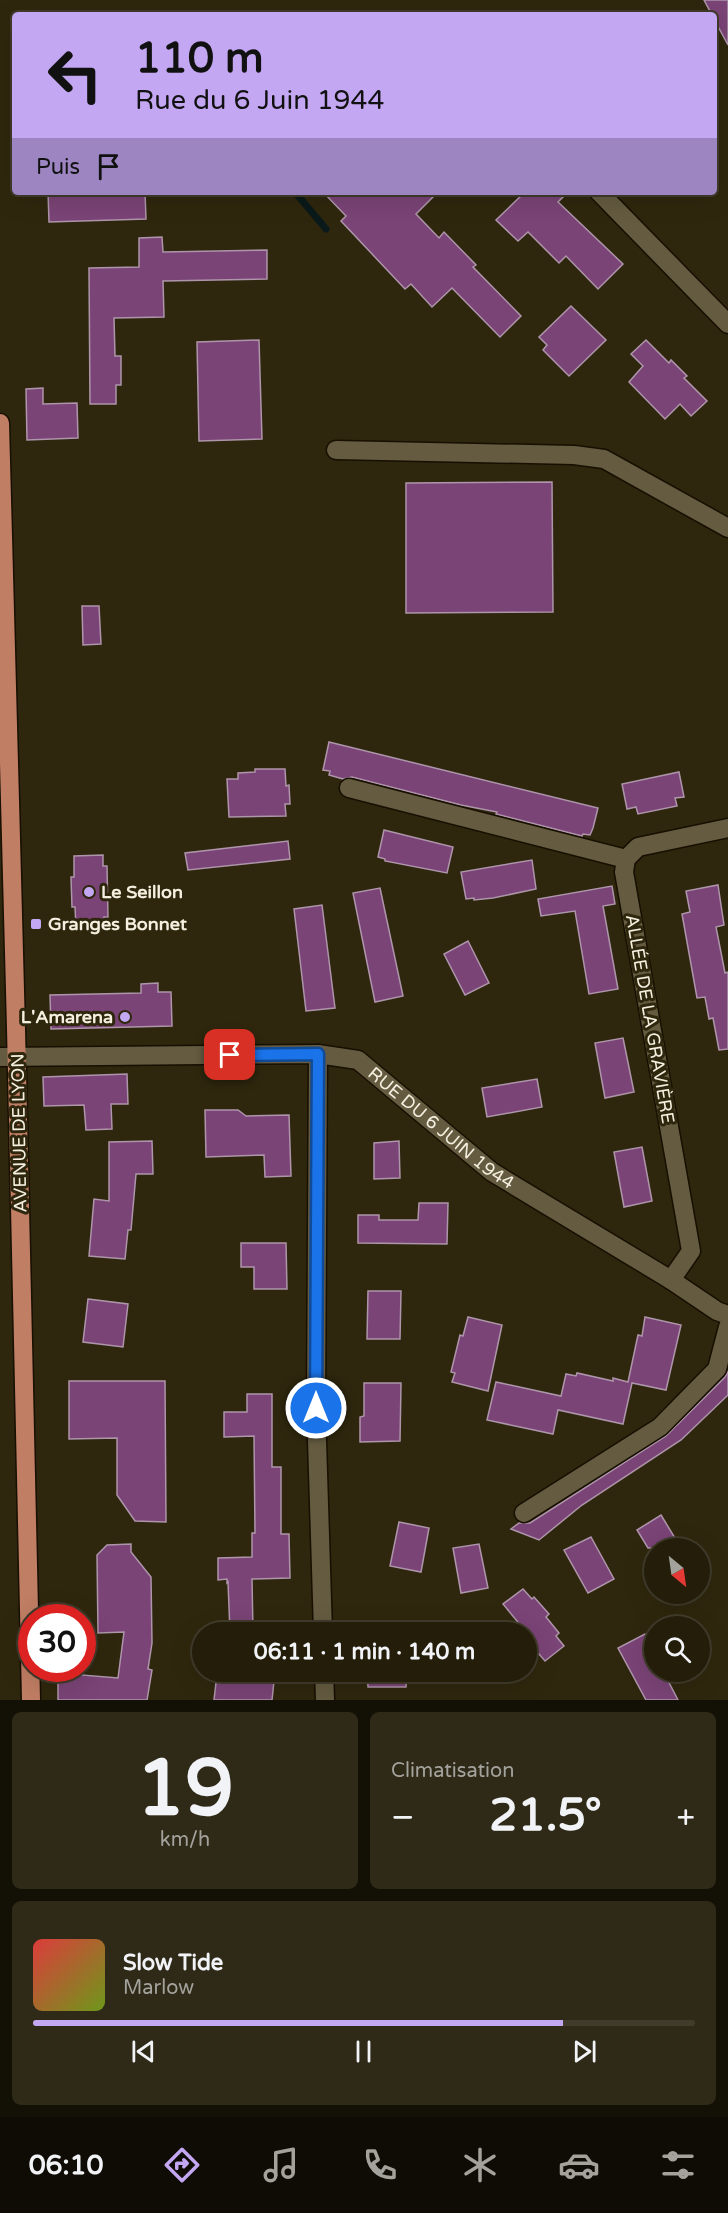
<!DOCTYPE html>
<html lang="fr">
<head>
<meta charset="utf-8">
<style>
  :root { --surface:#231d0a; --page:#2f2a18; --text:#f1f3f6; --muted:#a3a29c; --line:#403b2b; --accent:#c3a7f2 }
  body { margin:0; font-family:"Varela Round",sans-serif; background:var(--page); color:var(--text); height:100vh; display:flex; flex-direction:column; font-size:22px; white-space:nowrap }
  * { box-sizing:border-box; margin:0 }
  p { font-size:20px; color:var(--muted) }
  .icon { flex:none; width:33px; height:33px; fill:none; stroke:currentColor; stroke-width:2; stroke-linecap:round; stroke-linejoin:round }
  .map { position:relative; height:1700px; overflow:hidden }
  .panel { display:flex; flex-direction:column; gap:12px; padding:12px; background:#131006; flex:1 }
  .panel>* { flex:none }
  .guide { position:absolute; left:12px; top:12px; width:705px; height:183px; border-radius:6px; box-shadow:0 6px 24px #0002,0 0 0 2px var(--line); background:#c3a7f2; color:#111; overflow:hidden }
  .needle { width:39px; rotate:151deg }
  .controls { position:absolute; left:644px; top:1538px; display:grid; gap:12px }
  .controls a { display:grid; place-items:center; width:66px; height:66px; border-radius:50%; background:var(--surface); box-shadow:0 6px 24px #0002,0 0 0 2px var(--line); font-size:30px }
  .speed { position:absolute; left:18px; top:1604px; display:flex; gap:12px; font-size:30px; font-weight:700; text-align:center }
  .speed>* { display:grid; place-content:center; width:78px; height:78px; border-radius:50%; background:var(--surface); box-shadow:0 6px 24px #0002,0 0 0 2px var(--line); line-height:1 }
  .speed .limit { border:9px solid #d22; background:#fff; color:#111 }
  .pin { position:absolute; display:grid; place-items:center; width:51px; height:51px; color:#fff; margin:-26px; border-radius:12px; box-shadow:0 3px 9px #0006 }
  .me { position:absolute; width:66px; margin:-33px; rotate:0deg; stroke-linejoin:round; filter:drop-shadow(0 0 4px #0008) }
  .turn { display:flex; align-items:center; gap:21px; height:126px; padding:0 24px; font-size:27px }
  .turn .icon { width:78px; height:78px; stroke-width:2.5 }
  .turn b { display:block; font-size:42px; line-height:51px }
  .then { display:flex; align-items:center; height:57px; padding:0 24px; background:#0003; gap:12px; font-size:22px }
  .big { font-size:45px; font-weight:800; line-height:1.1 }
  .panel .card { flex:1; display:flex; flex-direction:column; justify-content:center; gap:9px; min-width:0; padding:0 21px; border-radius:9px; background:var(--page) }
  .panel .dial { align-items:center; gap:0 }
  .dial b { font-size:78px; line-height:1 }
  .song { display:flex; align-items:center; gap:18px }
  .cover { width:72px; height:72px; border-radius:9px; background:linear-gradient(135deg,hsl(0 70% 55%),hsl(80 70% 35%)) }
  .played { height:6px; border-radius:3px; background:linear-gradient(90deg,var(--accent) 80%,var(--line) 80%) }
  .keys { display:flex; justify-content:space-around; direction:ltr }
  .heat { display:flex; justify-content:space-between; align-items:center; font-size:33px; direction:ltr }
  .panel .tiles { flex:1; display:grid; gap:12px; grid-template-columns:1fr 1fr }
  .card:last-child { grid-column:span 2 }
  .trip { position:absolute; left:192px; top:1622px; width:345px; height:60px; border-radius:30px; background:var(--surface); box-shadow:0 6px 24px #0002,0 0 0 2px var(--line); font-weight:800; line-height:60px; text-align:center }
  .tabs { display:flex; height:96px; justify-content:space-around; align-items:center; background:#0e0c04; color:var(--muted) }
  .tabs .icon { width:42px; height:42px }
  .tabs .current { color:var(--accent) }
  .tabs b { font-size:27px; color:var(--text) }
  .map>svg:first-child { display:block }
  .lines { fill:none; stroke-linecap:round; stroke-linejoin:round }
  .stream { stroke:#0a1919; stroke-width:7 }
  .building { fill:#7a4476; stroke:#ae95ab; stroke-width:1.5 }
  .minor-casing { stroke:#170f00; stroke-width:21 }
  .major-casing { stroke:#170f00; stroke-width:21 }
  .minor { stroke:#645b40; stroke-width:18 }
  .major { stroke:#c07e64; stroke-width:18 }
  .route-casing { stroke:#114b97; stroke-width:15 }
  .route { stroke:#1a73e8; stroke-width:10 }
  .poi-dot { fill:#c3a7f2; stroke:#2f270d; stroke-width:2 }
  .labels { text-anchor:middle; stroke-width:6; stroke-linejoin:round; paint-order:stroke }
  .poi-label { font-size:18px; font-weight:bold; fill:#f4efdf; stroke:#2f270d; text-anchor:start }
  .street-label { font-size:18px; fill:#f4efdf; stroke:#2f270d }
</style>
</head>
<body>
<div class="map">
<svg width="728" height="1700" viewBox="0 0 728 1700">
  <rect width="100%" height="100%" fill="#2f270d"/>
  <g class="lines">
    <polyline class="stream" points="295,192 326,229"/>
  </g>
  <g class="building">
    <polygon points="704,0 728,0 728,45 714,19 714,15 712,15"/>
    <polygon points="48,192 145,192 146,219 49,222"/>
    <polygon points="323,192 438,192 416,214 439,238 444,232 476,265 473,267 521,316 500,337 452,288 432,307 411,284 405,289 341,221 346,216"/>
    <polygon points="525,192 568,192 558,202 623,264 598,289 566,256 559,263 528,232 518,241 496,220"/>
    <polygon points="162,237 163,252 267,250 267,279 163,281 164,317 114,318 115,356 121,356 121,385 116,385 116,404 90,404 89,268 139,267 139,238"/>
    <polygon points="571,306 606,340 569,376 543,350 547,345 539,337"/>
    <polygon points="259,340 262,439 199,441 197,342"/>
    <polygon points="646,340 669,363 671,360 687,376 684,378 707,401 691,416 680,404 665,419 629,382 643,366 631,354"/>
    <polygon points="43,388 43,404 77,403 78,438 27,440 26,389"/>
    <polygon points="552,482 553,612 406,613 406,483"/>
    <polygon points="82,606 99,606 101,644 83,645"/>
    <polygon points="329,742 598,808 593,828 590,835 583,834 582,836 496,814 497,812 461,805 352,777 343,779 329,775 330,771 323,770"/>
    <polygon points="255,769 285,769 286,786 289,785 290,804 285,804 286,816 229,817 227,779 238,779 238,773 255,772"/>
    <polygon points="679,772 684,797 675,798 677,806 638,814 636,807 627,809 622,784"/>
    <polygon points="384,830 453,847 447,873 385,861 385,859 378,857"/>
    <polygon points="288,841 290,859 188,870 185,853"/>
    <polygon points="103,855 103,866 107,866 108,917 104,917 105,927 76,928 75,907 72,907 71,877 74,877 74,856"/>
    <polygon points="532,860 536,889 493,898 474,900 474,898 466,899 461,872"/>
    <polygon points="718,885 724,925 716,927 725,973 728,972 728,1049 719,1050 713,1018 709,1019 705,997 697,998 682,914 690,912 686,891"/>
    <polygon points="612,886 615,904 603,906 618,989 589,994 575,911 541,916 538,899"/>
    <polygon points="380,888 403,996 375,1002 353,893"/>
    <polygon points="322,905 335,1008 306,1011 294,909"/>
    <polygon points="468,941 489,983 465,995 444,954"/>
    <polygon points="158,983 158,992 171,992 172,1026 51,1029 50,995 141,993 141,984"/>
    <polygon points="623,1038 634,1092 605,1098 595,1043"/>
    <polygon points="127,1074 128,1104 111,1104 112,1129 86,1130 84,1105 44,1106 43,1077"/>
    <polygon points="537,1079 542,1107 487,1117 482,1088"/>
    <polygon points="205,1110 238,1110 246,1116 289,1115 291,1176 265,1177 264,1155 206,1157"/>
    <polygon points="152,1141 153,1174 136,1174 131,1230 128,1230 125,1259 89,1256 94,1199 109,1201 109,1142"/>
    <polygon points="399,1141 400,1178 374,1179 374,1143"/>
    <polygon points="642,1147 652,1201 624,1207 614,1152"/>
    <polygon points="419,1203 448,1203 447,1244 358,1243 358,1215 379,1215 379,1220 418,1220"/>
    <polygon points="241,1243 286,1243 287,1289 254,1289 254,1267 241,1267"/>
    <polygon points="368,1291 401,1291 400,1339 367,1339"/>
    <polygon points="88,1299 128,1304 123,1347 83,1342"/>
    <polygon points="468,1317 502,1325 488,1391 452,1382 455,1373 451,1372 460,1335 463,1336"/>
    <polygon points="645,1317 681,1325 666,1390 632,1383 623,1424 558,1410 553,1434 487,1420 496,1382 561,1396 566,1374 576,1376 577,1373 613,1381 613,1378 628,1382 638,1335 642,1336"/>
    <polygon points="728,1371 728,1395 681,1440 582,1505 539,1540 511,1529 519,1523 530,1523 666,1436 725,1377"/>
    <polygon points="69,1381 165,1381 166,1522 135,1521 117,1495 117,1438 69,1439"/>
    <polygon points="364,1383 401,1383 400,1441 360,1442 360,1417 364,1416"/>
    <polygon points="247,1394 272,1394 272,1467 281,1467 281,1534 289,1534 290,1578 252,1579 253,1632 230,1632 228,1582 227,1583 227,1579 218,1580 218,1558 252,1557 252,1533 255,1533 254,1436 224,1437 224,1412 247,1412"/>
    <polygon points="661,1515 681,1548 648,1548 637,1530"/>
    <polygon points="399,1522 429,1528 421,1572 390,1566"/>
    <polygon points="591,1537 614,1579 588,1593 564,1550"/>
    <polygon points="131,1544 131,1552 151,1577 152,1643 148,1669 152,1670 147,1700 58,1700 58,1673 118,1678 124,1632 98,1633 97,1555 107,1545"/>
    <polygon points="479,1544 488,1588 461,1593 453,1548"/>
    <polygon points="523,1589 532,1599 534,1597 549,1614 546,1617 559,1633 556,1636 564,1646 545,1661 526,1639 526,1632 503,1604"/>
    <polygon points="645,1634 654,1651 654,1671 663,1671 678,1700 646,1700 618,1648"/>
    <polygon points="367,1671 407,1671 406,1687 368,1687"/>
    <polygon points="217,1674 274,1681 272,1700 214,1700"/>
  </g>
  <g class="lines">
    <g class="minor-casing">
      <g id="minor">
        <polyline points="599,192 728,324"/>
        <polyline points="336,450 574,455 604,459 728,528"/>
        <polyline points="349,788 626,859"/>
        <polyline points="318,1054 316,1408 323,1632"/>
        <path id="s1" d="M0 1057 318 1054 358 1060 492 1172 671 1280 717 1311 728 1315"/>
        <polyline points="671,1280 691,1251 624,872 626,859 638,847 728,828"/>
        <polyline points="524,1513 660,1427 717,1369 728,1327"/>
        <polyline points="324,1671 325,1700"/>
      </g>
    </g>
    <g class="major-casing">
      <polyline id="major" points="0,423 16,1028 31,1700"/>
    </g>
    <use href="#minor" class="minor"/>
    <use href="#major" class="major"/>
  </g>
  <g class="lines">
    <g class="route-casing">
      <polyline id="route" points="230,1055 318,1054 316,1408"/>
    </g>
    <use href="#route" class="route"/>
  </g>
  <g class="poi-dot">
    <circle cx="89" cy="892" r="6"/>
    <rect x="30" y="918" width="12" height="12" rx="3"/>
    <circle cx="125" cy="1017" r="6"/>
  </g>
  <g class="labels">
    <g class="poi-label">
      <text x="101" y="898">Le Seillon</text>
      <text x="48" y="930">Granges Bonnet</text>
      <text x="113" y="1023" text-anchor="end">L'Amarena</text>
    </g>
    <g class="street-label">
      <text transform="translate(650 1019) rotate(80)" y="6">ALLÉE DE LA GRAVIÈRE</text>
      <text dy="6" stroke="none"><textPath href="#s1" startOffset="466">RUE DU 6 JUIN 1944</textPath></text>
      <text transform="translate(19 1133) rotate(-91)" y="6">AVENUE DE LYON</text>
    </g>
  </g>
</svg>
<div class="controls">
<a><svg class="needle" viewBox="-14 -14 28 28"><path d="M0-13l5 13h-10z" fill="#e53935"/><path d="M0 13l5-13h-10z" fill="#a3a29c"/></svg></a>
<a><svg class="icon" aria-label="search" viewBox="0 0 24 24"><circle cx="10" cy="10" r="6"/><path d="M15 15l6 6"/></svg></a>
</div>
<div class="speed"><div class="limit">30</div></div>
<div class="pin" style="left:230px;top:1055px;background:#d93025"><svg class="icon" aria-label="arrive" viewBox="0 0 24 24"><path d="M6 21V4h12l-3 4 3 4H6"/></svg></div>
<svg class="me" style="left:316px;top:1408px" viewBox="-20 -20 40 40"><circle r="17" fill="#1a73e8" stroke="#fff" stroke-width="3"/><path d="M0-11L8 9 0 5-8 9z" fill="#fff"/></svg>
<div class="trip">06:11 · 1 min · 140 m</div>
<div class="guide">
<div class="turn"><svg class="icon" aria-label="left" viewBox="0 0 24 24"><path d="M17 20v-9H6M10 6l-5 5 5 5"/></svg><div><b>110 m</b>Rue du 6 Juin 1944</div></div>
<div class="then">Puis<svg class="icon" aria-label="arrive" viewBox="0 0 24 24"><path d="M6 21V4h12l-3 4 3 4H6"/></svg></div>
</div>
</div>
<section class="panel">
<div class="tiles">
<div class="card dial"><b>19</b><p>km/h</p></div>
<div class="card"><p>Climatisation</p>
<div class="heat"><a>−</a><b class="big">21.5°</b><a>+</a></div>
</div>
<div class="card">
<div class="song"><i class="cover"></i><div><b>Slow Tide</b><p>Marlow</p></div></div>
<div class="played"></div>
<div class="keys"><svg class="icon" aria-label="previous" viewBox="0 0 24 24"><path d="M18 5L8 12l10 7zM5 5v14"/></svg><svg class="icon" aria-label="pause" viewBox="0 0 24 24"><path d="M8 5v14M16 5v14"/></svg><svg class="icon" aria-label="next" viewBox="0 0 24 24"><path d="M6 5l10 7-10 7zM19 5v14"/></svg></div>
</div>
</div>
</section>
<nav class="tabs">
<b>06:10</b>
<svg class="icon current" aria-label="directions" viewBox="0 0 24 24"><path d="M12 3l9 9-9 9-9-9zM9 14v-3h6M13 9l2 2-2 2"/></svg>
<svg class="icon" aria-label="music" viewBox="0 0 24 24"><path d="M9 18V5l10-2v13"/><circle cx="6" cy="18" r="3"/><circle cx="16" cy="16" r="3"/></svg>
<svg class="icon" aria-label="phone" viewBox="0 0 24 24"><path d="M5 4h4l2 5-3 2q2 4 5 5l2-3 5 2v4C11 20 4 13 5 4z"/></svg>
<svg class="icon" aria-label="climate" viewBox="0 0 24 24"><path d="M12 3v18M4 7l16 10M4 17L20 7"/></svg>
<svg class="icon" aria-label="car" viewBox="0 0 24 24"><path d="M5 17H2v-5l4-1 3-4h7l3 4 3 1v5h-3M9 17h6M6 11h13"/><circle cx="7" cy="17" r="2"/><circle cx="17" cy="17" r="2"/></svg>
<svg class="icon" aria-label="filters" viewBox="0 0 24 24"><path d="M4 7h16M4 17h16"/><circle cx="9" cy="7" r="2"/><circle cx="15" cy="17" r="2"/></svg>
</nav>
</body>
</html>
